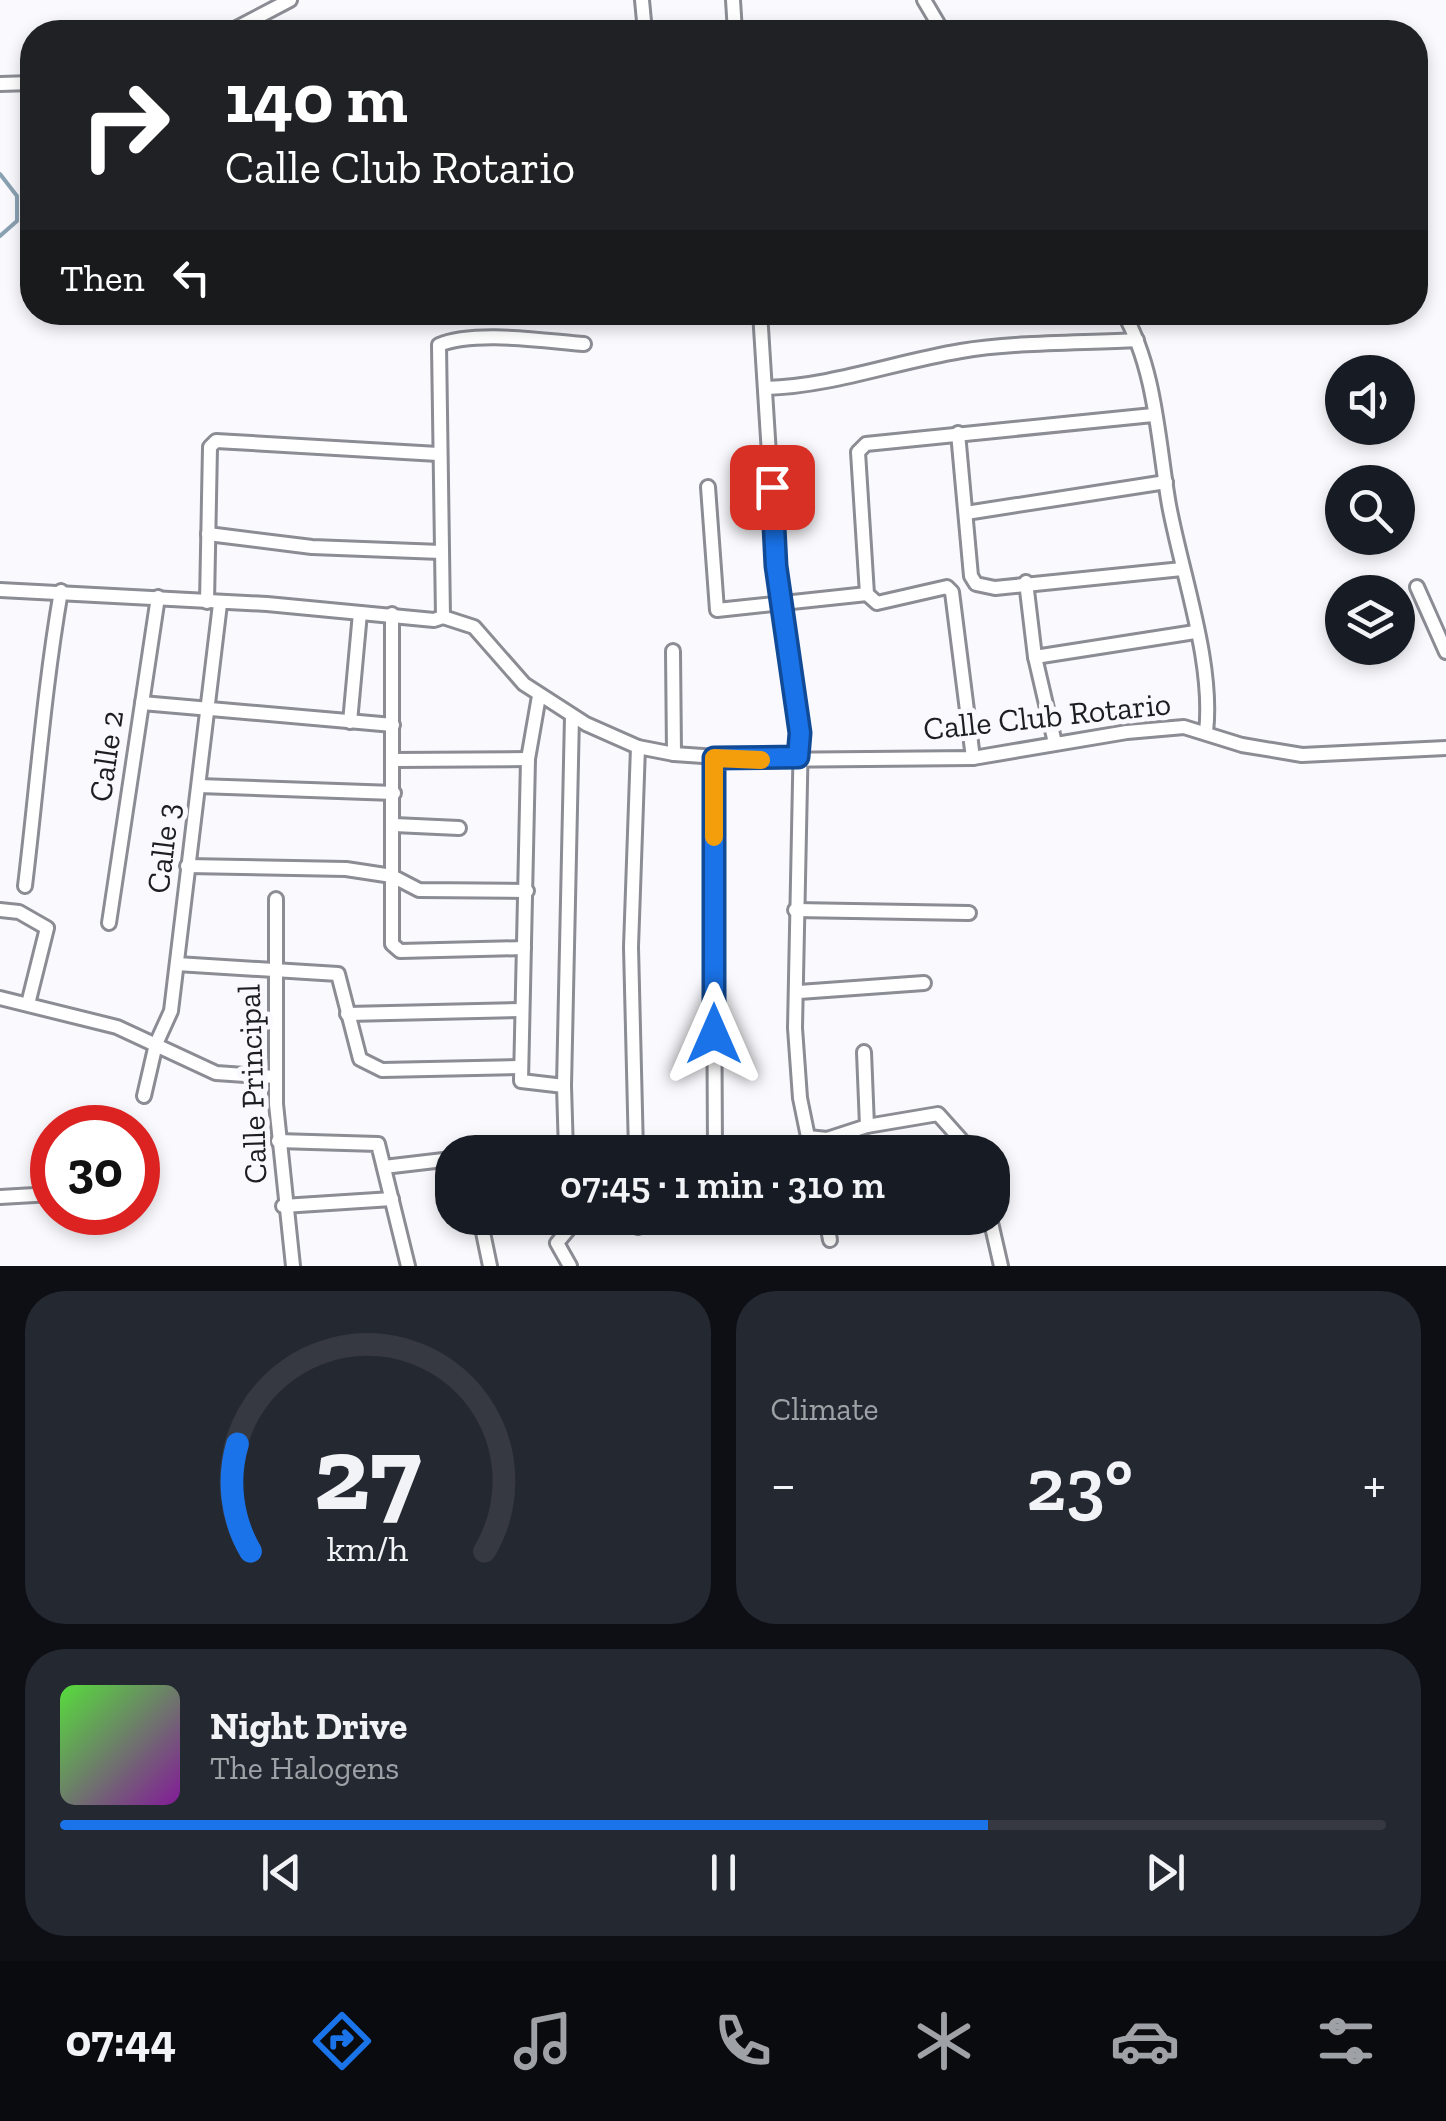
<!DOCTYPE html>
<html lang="en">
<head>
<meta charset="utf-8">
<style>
  :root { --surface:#171b24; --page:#242831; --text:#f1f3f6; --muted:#9ea1a6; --line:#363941; --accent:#1a73e8 }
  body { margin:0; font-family:"Zilla Slab",serif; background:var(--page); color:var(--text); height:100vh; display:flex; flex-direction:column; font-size:38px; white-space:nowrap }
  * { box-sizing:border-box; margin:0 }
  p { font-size:32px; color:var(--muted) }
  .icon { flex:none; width:55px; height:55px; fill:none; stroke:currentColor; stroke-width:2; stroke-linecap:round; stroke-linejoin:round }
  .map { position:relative; height:1266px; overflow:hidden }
  .side { display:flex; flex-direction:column; gap:25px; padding:25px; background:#0d0f14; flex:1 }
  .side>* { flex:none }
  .hud { position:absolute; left:20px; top:20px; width:1408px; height:305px; border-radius:40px; box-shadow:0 5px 15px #0003; background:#202124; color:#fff; overflow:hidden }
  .tools { position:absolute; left:1325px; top:355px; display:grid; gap:20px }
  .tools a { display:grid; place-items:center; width:90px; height:90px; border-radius:50%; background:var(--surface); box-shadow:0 5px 15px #0003; font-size:50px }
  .speed { position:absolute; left:30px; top:1105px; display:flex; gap:20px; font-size:50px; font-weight:700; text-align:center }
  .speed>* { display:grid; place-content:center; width:130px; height:130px; border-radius:50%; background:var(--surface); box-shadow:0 5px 15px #0003; line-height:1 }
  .speed .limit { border:15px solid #d22; background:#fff; color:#111 }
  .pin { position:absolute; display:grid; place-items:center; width:85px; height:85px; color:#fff; margin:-42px; border-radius:20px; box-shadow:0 5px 15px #0006 }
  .me { position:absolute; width:110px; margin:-55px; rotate:0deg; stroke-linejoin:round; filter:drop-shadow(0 0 8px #0008) }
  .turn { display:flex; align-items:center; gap:35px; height:210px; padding:0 40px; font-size:45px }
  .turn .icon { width:130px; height:130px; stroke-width:2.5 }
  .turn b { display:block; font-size:70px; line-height:85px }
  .then { display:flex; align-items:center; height:95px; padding:0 40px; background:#0003; gap:20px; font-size:38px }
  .big { font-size:75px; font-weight:600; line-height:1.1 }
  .side .widget { flex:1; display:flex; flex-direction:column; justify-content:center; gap:15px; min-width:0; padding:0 35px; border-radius:40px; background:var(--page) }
  .side .dial { align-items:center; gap:0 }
  .dial svg { height:260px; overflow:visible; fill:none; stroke:var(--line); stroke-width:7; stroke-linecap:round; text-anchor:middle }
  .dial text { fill:var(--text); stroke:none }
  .song { display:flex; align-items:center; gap:30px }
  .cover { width:120px; height:120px; border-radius:15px; background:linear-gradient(135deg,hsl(110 70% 55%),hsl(290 70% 35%)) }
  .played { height:10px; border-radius:5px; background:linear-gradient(90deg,var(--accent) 70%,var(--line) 70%) }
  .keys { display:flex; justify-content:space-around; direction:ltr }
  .heat { display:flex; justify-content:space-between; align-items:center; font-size:55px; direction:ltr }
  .side .tiles { flex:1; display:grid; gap:25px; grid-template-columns:1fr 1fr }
  .widget:last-child { grid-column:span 2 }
  .trip { position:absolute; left:435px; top:1135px; width:575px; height:100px; border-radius:40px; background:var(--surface); box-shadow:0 5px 15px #0003; font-weight:600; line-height:100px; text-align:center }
  .tab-bar { display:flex; height:160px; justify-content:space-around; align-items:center; background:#090b0e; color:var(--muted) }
  .tab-bar .icon { width:70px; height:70px }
  .tab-bar .selected { color:var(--accent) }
  .tab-bar b { font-size:45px; color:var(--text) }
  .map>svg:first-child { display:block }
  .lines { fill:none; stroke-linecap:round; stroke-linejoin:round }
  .stream { stroke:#8aa1b2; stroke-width:4 }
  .street-casing { stroke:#8b8c94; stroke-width:18 }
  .street { stroke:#fff; stroke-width:12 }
  .route-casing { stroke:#114b97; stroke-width:25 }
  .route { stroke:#1a73e8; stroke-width:18 }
  .slow { stroke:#f59e0b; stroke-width:18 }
  .labels { text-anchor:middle; stroke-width:10; stroke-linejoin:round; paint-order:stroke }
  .street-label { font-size:32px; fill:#1d1e21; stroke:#fafafe }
</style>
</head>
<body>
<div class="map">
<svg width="1446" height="1266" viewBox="0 0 1446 1266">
  <rect width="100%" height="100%" fill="#fafafe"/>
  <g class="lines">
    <polyline class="stream" points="0,174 17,196 17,221 0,236"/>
    <g class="street-casing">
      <g id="street">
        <polyline points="642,0 645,32"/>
        <polyline points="733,0 735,32"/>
        <polyline points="924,0 943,32"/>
        <polyline points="229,32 290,0"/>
        <polyline points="0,84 32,83"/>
        <polyline points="760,312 776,565 801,733 795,1028 800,1098 808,1137 827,1139 867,1126 864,1052"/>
        <path d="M1123 312C1156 369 1158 442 1169 505 1182 575 1214 663 1206 732"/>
        <path d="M766 388C832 386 895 362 961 351 1013 342 1082 343 1137 340"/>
        <polyline points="958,433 971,576 976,584 995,588 1182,569"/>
        <polyline points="708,487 717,610 867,594"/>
        <polyline points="966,513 1166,482"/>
        <polyline points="208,534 312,547 441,552"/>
        <polyline points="1026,582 1035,657 1055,743"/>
        <polyline points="1417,587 1446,652"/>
        <polyline points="0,590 267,604 434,620 443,617 474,627 524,684 586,724 638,747 674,754 761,760 973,758 1127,732 1184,727 1242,745 1302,755 1446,748"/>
        <polyline points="207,602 210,447 216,441 438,454"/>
        <polyline points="392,614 392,944 400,951 524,948"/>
        <path d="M443 617 439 345C475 330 544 341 584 344"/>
        <polyline points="673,651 674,754"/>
        <polyline points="1035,657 1195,632"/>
        <polyline points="539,696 528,759 521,1081 564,1086 572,716"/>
        <polyline points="142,703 393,725"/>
        <polyline points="350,722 360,613"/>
        <polyline points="713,757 715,1152"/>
        <polyline points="973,758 952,592 947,587 877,603 867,594 858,452 866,444 1153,415"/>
        <polyline points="394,760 528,759"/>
        <polyline points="199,786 394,793"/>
        <polyline points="394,825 459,828"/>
        <polyline points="187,866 346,869 392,876 419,890 527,891"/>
        <path d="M25 886C37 787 44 689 61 591"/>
        <polyline points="276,899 276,1104 293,1266"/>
        <polyline points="0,910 19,912 47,928 28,1004"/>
        <polyline points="795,910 969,913"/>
        <polyline points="109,923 158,597"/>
        <polyline points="177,964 338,974 360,1059 382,1070 520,1067"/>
        <polyline points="799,992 924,983"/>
        <polyline points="0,998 117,1027 216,1073 275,1077"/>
        <polyline points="347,1014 522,1010"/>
        <polyline points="564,1086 566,1152"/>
        <polyline points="144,1096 156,1044 171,1011 220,604"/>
        <polyline points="867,1126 938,1114 972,1152"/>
        <polyline points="278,1141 378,1144 408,1266"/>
        <polyline points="521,1152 565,1148"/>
        <polyline points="636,1152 631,947 638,747"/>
        <polyline points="384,1167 452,1159"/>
        <polyline points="0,1197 52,1194"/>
        <polyline points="283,1206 392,1199"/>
        <polyline points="480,1218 490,1266"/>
        <polyline points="637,1218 638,1227"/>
        <polyline points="826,1218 830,1240"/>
        <polyline points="990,1218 1001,1266"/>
        <polyline points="570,1266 557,1243 578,1218"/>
      </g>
    </g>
    <use href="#street" class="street"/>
  </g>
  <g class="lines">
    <g class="route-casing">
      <polyline id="route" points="714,1034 714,758 798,757 800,733 776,566 772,487"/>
    </g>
    <use href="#route" class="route"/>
    <polyline class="slow" points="714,837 714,758 761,760"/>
  </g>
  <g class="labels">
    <g class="street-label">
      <text transform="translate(1047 716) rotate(-6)" y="11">Calle Club Rotario</text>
      <text transform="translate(106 756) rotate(-82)" y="11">Calle 2</text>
      <text transform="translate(163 848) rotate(-83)" y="11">Calle 3</text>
      <text transform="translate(252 1084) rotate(-92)" y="11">Calle Principal</text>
    </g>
  </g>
</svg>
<div class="tools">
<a><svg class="icon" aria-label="sound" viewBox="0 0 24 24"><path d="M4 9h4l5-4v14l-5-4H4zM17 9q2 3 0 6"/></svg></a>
<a><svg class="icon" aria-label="search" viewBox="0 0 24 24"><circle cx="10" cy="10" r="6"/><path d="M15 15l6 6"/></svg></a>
<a><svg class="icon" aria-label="layers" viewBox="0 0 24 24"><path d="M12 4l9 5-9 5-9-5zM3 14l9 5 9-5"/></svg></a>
</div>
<div class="speed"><div class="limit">30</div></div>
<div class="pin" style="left:772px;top:487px;background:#d93025"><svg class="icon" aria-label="arrive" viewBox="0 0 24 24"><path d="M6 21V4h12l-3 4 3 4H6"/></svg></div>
<svg class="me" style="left:714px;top:1034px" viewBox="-20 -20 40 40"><path d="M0-17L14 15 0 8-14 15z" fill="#1a73e8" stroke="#fff" stroke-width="4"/></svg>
<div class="trip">07:45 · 1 min · 310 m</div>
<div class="hud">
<div class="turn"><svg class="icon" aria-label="right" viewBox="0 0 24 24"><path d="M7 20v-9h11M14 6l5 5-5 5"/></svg><div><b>140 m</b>Calle Club Rotario</div></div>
<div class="then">Then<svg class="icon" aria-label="left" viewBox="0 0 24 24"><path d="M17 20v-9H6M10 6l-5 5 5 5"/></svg></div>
</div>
</div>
<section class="side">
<div class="tiles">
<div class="widget dial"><svg viewBox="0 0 100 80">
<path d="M14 69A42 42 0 1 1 86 69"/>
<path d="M14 69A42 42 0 0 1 10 36" stroke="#1a73e8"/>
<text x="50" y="56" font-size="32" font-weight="700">27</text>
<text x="50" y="72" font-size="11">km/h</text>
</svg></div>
<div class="widget"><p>Climate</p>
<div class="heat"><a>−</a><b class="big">23°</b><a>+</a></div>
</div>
<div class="widget">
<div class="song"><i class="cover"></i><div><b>Night Drive</b><p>The Halogens</p></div></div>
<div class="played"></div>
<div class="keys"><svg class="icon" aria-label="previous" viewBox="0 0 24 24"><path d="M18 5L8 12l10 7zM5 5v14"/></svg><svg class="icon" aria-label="pause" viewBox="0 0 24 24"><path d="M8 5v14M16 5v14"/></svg><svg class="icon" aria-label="next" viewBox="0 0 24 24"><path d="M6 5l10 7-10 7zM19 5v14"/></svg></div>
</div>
</div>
</section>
<nav class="tab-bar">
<b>07:44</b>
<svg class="icon selected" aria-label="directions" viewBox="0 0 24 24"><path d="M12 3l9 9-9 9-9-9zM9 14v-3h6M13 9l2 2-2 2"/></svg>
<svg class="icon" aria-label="music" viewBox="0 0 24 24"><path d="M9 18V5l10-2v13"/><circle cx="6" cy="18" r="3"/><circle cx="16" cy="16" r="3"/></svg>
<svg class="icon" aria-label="phone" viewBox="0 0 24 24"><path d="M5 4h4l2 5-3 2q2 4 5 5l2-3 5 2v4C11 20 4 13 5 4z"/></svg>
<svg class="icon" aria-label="climate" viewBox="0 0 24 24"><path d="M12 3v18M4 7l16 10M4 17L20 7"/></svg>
<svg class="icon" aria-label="car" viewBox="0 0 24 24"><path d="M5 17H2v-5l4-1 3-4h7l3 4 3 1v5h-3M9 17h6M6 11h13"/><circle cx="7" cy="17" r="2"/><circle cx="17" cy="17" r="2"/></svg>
<svg class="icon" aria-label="filters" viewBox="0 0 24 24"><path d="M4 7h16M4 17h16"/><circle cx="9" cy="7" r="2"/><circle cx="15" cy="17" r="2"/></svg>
</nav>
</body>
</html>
